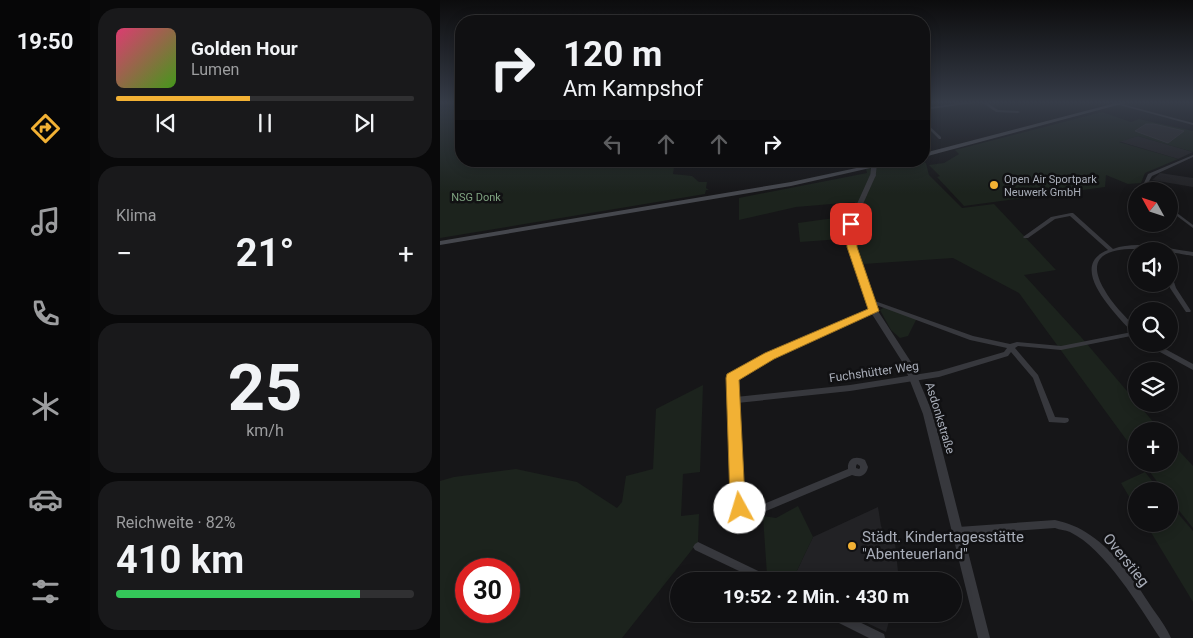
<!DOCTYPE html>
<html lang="de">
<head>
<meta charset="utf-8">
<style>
  :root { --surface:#101012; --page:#19191b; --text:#f1f3f6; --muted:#9c9d9f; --line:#303032; --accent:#f2b134 }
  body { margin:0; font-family:Roboto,sans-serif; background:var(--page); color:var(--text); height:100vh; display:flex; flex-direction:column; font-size:19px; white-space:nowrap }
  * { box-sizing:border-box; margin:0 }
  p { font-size:16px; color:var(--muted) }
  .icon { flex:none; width:28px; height:28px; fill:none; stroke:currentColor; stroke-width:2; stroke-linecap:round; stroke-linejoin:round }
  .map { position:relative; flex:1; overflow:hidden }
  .side { display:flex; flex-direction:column; gap:8px; padding:8px; background:#09090a; width:350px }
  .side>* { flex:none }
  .banner { position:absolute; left:15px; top:15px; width:475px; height:152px; border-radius:20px; box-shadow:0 2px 12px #0003,0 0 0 1px var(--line); background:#101012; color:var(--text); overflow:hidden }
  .needle { width:32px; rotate:310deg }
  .fabs { position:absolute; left:688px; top:182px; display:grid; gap:10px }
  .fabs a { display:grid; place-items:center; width:50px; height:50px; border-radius:50%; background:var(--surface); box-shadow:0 2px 12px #0003,0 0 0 1px var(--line); font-size:25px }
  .speed { position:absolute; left:15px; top:558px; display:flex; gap:10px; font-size:25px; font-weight:700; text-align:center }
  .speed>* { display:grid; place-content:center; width:65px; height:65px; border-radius:50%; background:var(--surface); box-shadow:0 2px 12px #0003,0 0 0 1px var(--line); line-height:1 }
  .speed .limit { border:8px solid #d22; background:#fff; color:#111 }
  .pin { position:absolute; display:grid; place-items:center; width:42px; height:42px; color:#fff; margin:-21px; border-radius:10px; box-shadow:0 2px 8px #0006 }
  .me { position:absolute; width:55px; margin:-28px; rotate:354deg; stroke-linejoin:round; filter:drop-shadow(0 0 4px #0008) }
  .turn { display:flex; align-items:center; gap:18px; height:105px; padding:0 25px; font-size:22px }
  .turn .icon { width:65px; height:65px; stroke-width:2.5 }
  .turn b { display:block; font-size:35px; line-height:42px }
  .lanes { display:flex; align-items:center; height:48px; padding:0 25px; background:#0003; justify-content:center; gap:25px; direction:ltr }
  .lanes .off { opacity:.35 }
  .big { font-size:38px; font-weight:700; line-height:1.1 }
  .side .tile { flex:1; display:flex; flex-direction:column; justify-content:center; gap:8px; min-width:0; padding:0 18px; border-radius:20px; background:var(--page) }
  .side .dial { align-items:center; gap:0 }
  .dial b { font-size:65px; line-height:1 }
  .song { display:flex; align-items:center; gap:15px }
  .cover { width:60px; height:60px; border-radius:8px; background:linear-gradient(135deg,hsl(340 70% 55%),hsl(100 70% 35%)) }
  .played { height:5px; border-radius:2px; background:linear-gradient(90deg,var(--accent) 45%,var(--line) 45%) }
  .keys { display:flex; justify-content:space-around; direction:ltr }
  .heat { display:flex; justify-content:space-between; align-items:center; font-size:28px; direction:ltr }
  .charge { height:8px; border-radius:4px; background:linear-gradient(90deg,#34c759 82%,var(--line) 0) }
  .trip { position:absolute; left:230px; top:572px; width:292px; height:50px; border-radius:25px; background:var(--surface); box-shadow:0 2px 12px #0003,0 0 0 1px var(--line); font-weight:700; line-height:50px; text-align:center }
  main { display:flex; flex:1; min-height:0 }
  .menu { display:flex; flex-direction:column; width:90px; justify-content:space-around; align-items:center; background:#060607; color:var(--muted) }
  .menu .icon { width:35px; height:35px }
  .menu .on { color:var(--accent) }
  .menu b { font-size:22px; color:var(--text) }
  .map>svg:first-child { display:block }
  .built { fill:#222225 }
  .green { fill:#1c231d; fill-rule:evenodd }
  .building { fill:#29292c; stroke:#303034 }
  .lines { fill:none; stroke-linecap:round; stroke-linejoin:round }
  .minor { fill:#37383d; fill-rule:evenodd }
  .tertiary { fill:#37383d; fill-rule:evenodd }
  .secondary { fill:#45474d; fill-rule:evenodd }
  .tertiary-bridge-far1 { stroke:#37383d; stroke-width:4.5 }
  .tertiary-bridge { stroke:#37383d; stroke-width:5.5 }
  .route { fill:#f2b134; stroke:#9d7322 }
  .poi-dot { fill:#f2b134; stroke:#111113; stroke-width:2 }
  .labels { text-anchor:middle; stroke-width:5; stroke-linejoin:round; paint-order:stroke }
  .far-poi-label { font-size:11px; fill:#a8adb8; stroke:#111113; text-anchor:start }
  .far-park-label { font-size:11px; fill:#7fa381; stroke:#111113 }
  .street-label { font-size:12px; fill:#a8adb8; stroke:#111113 }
  .near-poi-label { font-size:15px; fill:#a8adb8; stroke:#111113; text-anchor:start }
  .near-street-label { font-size:15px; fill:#a8adb8; stroke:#111113 }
</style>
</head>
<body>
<main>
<nav class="menu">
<b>19:50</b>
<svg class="icon on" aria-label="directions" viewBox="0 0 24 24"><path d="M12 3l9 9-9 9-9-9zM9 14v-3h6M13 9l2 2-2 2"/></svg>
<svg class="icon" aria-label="music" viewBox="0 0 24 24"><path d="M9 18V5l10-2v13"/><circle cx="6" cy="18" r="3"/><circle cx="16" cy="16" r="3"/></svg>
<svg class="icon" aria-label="phone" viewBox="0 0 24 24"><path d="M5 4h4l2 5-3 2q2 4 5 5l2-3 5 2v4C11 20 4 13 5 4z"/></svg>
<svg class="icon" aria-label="climate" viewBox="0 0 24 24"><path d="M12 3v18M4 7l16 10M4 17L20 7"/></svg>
<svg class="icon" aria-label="car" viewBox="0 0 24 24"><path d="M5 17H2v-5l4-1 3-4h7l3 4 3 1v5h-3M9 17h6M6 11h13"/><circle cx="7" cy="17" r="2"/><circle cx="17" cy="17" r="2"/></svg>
<svg class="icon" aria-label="filters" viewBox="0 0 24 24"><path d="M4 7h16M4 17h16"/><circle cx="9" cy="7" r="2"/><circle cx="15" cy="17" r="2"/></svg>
</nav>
<section class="side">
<div class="tile">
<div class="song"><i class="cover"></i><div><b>Golden Hour</b><p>Lumen</p></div></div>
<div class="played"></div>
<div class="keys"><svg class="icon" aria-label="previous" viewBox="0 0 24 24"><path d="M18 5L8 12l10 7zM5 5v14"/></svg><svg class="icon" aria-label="pause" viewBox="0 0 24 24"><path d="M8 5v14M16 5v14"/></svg><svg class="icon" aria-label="next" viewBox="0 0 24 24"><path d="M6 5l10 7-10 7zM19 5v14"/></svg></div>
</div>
<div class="tile"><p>Klima</p>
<div class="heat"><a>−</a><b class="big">21°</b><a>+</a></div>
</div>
<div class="tile dial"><b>25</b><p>km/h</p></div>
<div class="tile"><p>Reichweite · 82%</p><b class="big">410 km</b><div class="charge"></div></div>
</section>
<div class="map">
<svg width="753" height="638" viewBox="0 0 753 638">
  <rect width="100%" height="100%" fill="#161618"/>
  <g class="built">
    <polygon points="698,136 753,152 738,159 678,141"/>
    <polygon points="720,173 753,178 753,187 712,180"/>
    <polygon points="438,507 441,526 448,543 455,543 459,581 352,581 373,537"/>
    <polygon points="408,614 451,614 446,632"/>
  </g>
  <g class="green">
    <polygon points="0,103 21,103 21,161 235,161 233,174 252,176 259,182 267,182 266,188 269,190 266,190 265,194 0,238"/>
    <polygon points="662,112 691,122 699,119 753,131 753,152 698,136 679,142 738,159 705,173 701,183 688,184 666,175 665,187 524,206 497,177 500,176 489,165 504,163 519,154 515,150"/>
    <polygon points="424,161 481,161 486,163 489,175 522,208 554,204 616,270 584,275 641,337 721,431 696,431 696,453 579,293 513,258 423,264 415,238 360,242 358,223 409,216 415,202 356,207 299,220 299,198 427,173"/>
    <polygon points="445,307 477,318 468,336 460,338 451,330 440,310"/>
    <path d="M263 385 260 472 243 474 241 516 259 514 258 542 182 638H0V481L14 477 76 469 137 482 177 508 182 502 186 476 213 469 216 409ZM26 569H69V611H26Z"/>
    <polygon points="729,440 753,466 753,528 729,498 729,491 724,491 704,464 729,464"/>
    <polygon points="705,472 720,491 696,491 696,508 681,483"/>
    <polygon points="729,503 753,531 753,602 706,524 729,524"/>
    <polygon points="358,506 373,537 352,581 341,581 327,575 323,516 336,518"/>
  </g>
  <polygon class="building" points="706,124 714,124 744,131 728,143 695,131"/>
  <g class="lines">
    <g class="minor">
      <polygon points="521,103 533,103 484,110 484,108"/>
      <polygon points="543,103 547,103 558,110 578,111 580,112 578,113 556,112"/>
      <polygon points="672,103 678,103 753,123 753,125"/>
      <polygon points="484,121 501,137 501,139 499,139 484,124"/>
      <polygon points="753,155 753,157 712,176 708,183 712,191 708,191 704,183 708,174"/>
      <polygon points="729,207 753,225 753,228 729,210"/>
      <path d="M631 213H633L673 249C698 240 727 249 753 252V256C729 252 630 231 664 289 672 304 685 316 696 328V335L621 350 578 346 575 348 598 375 615 417 628 418 629 420 628 422 625 423 609 422 593 378 571 352 568 356 499 377 410 391 297 403 301 443V500L303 504 319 506 408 469C407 458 416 455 425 460L428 467C426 476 420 478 412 475L319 514 297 511 293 500V443L287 381C302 360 361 338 387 328 402 321 418 314 434 309L437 311 436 312C406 324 376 336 347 350 329 358 308 367 295 382L296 397 410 385 499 371 564 352 567 348 530 340 428 302 427 301 428 300H432L533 336 570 344 577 342 621 346 692 332C676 314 626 266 668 250L630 216 615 219 588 238H584L583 237 611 217ZM417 464 420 466V468L419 469 416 468V466Z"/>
      <polygon points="729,274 732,276 736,288 751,311 750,312 746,312 730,288 729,284"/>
      <polygon points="708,344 716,344 753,364 753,370 709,346"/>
      <path d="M615 520C628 523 639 527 650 535 677 553 697 585 715 612 721 620 727 629 731 638H720C699 606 665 549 630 532 625 530 620 530 615 528L518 535 515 534 513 531 515 528 518 527Z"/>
      <polygon points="258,542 333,578 335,581 320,581 255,550 253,547 255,544"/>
      <polygon points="388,614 403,614 444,634 445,638 429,638 389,618"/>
    </g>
    <polygon class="tertiary" points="433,173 436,175 414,224 415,247 438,311 471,362 493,414 550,638 538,638 483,414 463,363 430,311 409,247 408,224 430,175"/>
    <g class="secondary">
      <polygon points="676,103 685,103 484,157 484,153"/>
      <polygon points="449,161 461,161 351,186 0,245 0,241 351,182"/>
    </g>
    <polyline class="tertiary-bridge-far1" points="434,167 435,161"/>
    <polyline class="tertiary-bridge" points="433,175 434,166"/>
  </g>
  <linearGradient id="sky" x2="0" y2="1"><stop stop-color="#0c0c0d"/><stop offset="0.53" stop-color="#363c48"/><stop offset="1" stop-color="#363c48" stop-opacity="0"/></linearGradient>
  <rect width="753" height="193" fill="url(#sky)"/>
  <polygon class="route" points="411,221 416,224 417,247 439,311 334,359 299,380 305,500 308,508 306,514 300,516 294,514 290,500 286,378 287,374 325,353 428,309 407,247 407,224"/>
  <g class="poi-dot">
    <circle cx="554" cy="185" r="5"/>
    <circle cx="412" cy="546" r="5"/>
  </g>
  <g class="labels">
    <g class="far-poi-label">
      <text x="564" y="183">Open Air Sportpark<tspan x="564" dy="13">Neuwerk GmbH</tspan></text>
    </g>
    <g class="far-park-label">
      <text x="36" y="201">NSG Donk</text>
    </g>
    <g class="street-label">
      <text transform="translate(434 372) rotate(-8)" y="4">Fuchshütter Weg</text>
      <text transform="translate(500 418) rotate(73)" y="4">Asdonkstraße</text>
    </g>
    <g class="near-poi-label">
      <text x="422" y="542">Städt. Kindertagesstätte<tspan x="422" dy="17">"Abenteuerland"</tspan></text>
    </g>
    <g class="near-street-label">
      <text transform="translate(686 560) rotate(51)" y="5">Overstieg</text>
    </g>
  </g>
</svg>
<div class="fabs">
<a><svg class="needle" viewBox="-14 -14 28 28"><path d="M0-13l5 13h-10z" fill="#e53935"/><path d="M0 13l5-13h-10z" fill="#9c9d9f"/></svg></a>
<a><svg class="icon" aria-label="sound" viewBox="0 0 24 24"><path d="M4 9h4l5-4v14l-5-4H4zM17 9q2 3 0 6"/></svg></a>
<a><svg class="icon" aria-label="search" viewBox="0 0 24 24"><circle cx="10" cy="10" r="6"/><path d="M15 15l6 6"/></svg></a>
<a><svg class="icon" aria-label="layers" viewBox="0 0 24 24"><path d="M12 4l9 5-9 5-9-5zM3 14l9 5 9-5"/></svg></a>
<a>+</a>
<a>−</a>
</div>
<div class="speed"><div class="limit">30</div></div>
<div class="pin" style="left:411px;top:224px;background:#d93025"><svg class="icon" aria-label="arrive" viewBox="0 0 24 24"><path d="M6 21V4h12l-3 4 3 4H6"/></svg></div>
<svg class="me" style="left:300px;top:508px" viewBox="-20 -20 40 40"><circle r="19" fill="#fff"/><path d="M0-13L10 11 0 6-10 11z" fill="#f2b134"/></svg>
<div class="trip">19:52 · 2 Min. · 430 m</div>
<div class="banner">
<div class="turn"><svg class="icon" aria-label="right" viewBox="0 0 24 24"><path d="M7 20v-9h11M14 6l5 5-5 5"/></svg><div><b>120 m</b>Am Kampshof</div></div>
<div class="lanes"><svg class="icon off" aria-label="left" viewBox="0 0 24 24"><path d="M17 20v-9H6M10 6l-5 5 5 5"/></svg><svg class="icon off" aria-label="ahead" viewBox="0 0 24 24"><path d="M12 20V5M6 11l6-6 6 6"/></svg><svg class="icon off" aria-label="ahead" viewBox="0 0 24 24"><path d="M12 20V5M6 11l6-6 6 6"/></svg><svg class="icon" aria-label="right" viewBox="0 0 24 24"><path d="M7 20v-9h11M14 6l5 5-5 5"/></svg></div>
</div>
</div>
</main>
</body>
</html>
